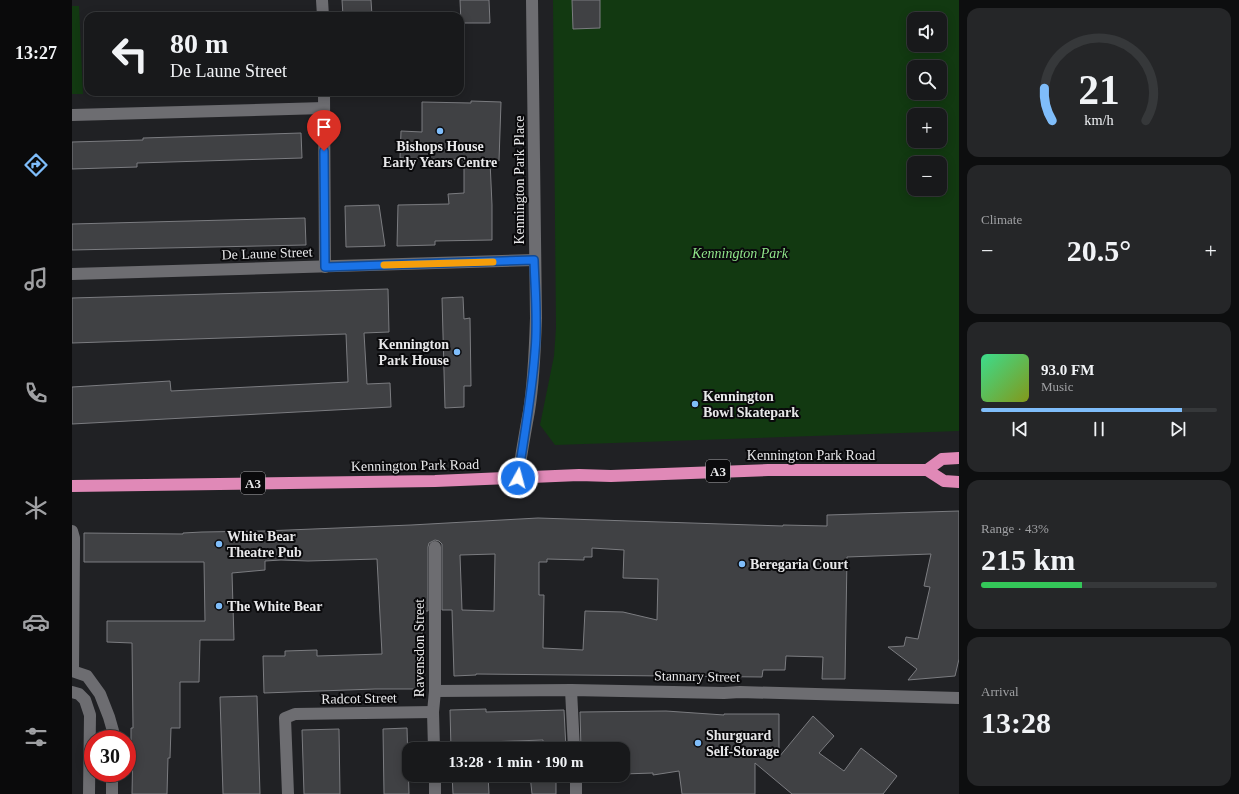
<!DOCTYPE html>
<html lang="en">
<head>
<meta charset="utf-8">
<style>
  :root { --surface:#18191b; --page:#252628; --text:#f1f3f6; --muted:#9fa0a3; --line:#36383a; --accent:#7fbdfa }
  body { margin:0; font-family:"Times New Roman",serif; background:var(--page); color:var(--text); height:100vh; display:flex; flex-direction:column; font-size:15px; white-space:nowrap }
  * { box-sizing:border-box; margin:0 }
  p { font-size:13px; color:var(--muted) }
  .icon { flex:none; width:22px; height:22px; fill:none; stroke:currentColor; stroke-width:2; stroke-linecap:round; stroke-linejoin:round }
  .map { position:relative; flex:1; overflow:hidden }
  .details { display:flex; flex-direction:column; gap:8px; padding:8px; background:#0d0e0f; width:280px }
  .details>* { flex:none }
  .hud { position:absolute; left:12px; top:12px; width:380px; height:84px; border-radius:12px; box-shadow:0 2px 10px #0003,0 0 0 1px var(--line); background:#18191b; color:var(--text); overflow:hidden }
  .controls { position:absolute; left:835px; top:12px; display:grid; gap:8px }
  .controls a { display:grid; place-items:center; width:40px; height:40px; border-radius:8px; background:var(--surface); box-shadow:0 2px 10px #0003,0 0 0 1px var(--line); font-size:20px }
  .speed { position:absolute; left:12px; top:730px; display:flex; gap:8px; font-size:20px; font-weight:700; text-align:center }
  .speed>* { display:grid; place-content:center; width:52px; height:52px; border-radius:50%; background:var(--surface); box-shadow:0 2px 10px #0003,0 0 0 1px var(--line); line-height:1 }
  .speed .limit { border:6px solid #d22; background:#fff; color:#111 }
  .pin { position:absolute; display:grid; place-items:center; width:34px; height:34px; color:#fff; margin:-41px -17px; border-radius:50% 50% 50% 0; rotate:-45deg; box-shadow:0 0 4px #0007 }
  .pin .icon { rotate:45deg }
  .me { position:absolute; width:44px; margin:-22px; rotate:7deg; stroke-linejoin:round; filter:drop-shadow(0 0 3px #0008) }
  .turn { display:flex; align-items:center; gap:14px; height:84px; padding:0 20px; font-size:18px }
  .turn .icon { width:52px; height:52px; stroke-width:2.5 }
  .turn b { display:block; font-size:28px; line-height:34px }
  .big { font-size:30px; font-weight:800; line-height:1.1 }
  .details .card { flex:1; display:flex; flex-direction:column; justify-content:center; gap:6px; min-width:0; padding:0 14px; border-radius:12px; background:var(--page) }
  .details .dial { align-items:center; gap:0 }
  .dial svg { height:104px; overflow:visible; fill:none; stroke:var(--line); stroke-width:7; stroke-linecap:round; text-anchor:middle }
  .dial text { fill:var(--text); stroke:none }
  .song { display:flex; align-items:center; gap:12px }
  .cover { width:48px; height:48px; border-radius:6px; background:linear-gradient(135deg,hsl(150 70% 55%),hsl(70 70% 35%)) }
  .played { height:4px; border-radius:2px; background:linear-gradient(90deg,var(--accent) 85%,var(--line) 85%) }
  .keys { display:flex; justify-content:space-around; direction:ltr }
  .heat { display:flex; justify-content:space-between; align-items:center; font-size:22px; direction:ltr }
  .charge { height:6px; border-radius:3px; background:linear-gradient(90deg,#34c759 43%,var(--line) 0) }
  .trip { position:absolute; left:330px; top:742px; width:228px; height:40px; border-radius:12px; background:var(--surface); box-shadow:0 2px 10px #0003,0 0 0 1px var(--line); font-weight:800; line-height:40px; text-align:center }
  main { display:flex; flex:1; min-height:0 }
  .tab-bar { display:flex; flex-direction:column; width:72px; justify-content:space-around; align-items:center; background:#0a0a0b; color:var(--muted) }
  .tab-bar .icon { width:28px; height:28px }
  .tab-bar .current { color:var(--accent) }
  .tab-bar b { font-size:18px; color:var(--text) }
  .map>svg:first-child { display:block }
  .green { fill:#123911; fill-rule:evenodd }
  .building { fill:#404144; stroke:#7b7c80; fill-rule:evenodd }
  .lines { fill:none; stroke-linecap:round; stroke-linejoin:round }
  .street { stroke:#6d6d71; stroke-width:12 }
  .highway { stroke:#e089b7; stroke-width:12 }
  .route-casing { stroke:#114b97; stroke-width:10 }
  .route { stroke:#1a73e8; stroke-width:7 }
  .slow { stroke:#f59e0b; stroke-width:7 }
  .poi-dot { fill:#7fbdfa; stroke:#0a0a0c; stroke-width:1.5 }
  .labels { text-anchor:middle; stroke-width:4; stroke-linejoin:round; paint-order:stroke }
  .shield { fill:#0a0a0c; stroke:#a5a5a7; stroke-width:1 }
  .shield-label { font-size:13px; font-weight:bold; fill:#e8e8ea }
  .poi-label { font-size:14px; font-weight:bold; fill:#e8e8ea; stroke:#0a0a0c; text-anchor:start }
  .street-label { font-size:14px; fill:#e8e8ea; stroke:#0a0a0c }
  .park-label { font-size:14px; font-style:italic; fill:#90e58a; stroke:#0a0a0c }
</style>
</head>
<body>
<main>
<nav class="tab-bar">
<b>13:27</b>
<svg class="icon current" aria-label="directions" viewBox="0 0 24 24"><path d="M12 3l9 9-9 9-9-9zM9 14v-3h6M13 9l2 2-2 2"/></svg>
<svg class="icon" aria-label="music" viewBox="0 0 24 24"><path d="M9 18V5l10-2v13"/><circle cx="6" cy="18" r="3"/><circle cx="16" cy="16" r="3"/></svg>
<svg class="icon" aria-label="phone" viewBox="0 0 24 24"><path d="M5 4h4l2 5-3 2q2 4 5 5l2-3 5 2v4C11 20 4 13 5 4z"/></svg>
<svg class="icon" aria-label="climate" viewBox="0 0 24 24"><path d="M12 3v18M4 7l16 10M4 17L20 7"/></svg>
<svg class="icon" aria-label="car" viewBox="0 0 24 24"><path d="M5 17H2v-5l4-1 3-4h7l3 4 3 1v5h-3M9 17h6M6 11h13"/><circle cx="7" cy="17" r="2"/><circle cx="17" cy="17" r="2"/></svg>
<svg class="icon" aria-label="filters" viewBox="0 0 24 24"><path d="M4 7h16M4 17h16"/><circle cx="9" cy="7" r="2"/><circle cx="15" cy="17" r="2"/></svg>
</nav>
<div class="map">
<svg width="887" height="794" viewBox="0 0 887 794">
  <rect width="100%" height="100%" fill="#202124"/>
  <g class="green">
    <path d="M481 0H887V431L483 445 468 425 482 356 484 328ZM842 19H868V45H842ZM842 67H868V93H842ZM842 115H868V141H842ZM842 163H868V189H842Z"/>
    <polygon points="0,6 7,6 11,94 0,94"/>
  </g>
  <g class="building">
    <polygon points="270,0 299,0 300,16 271,16"/>
    <polygon points="388,0 417,0 418,23 389,23"/>
    <polygon points="500,0 528,0 528,28 501,29"/>
    <polygon points="399,101 429,102 427,161 418,161 420,205 420,240 363,241 363,245 325,246 326,205 377,204 376,194 392,193 392,160 328,158 329,131 350,132 350,102 399,103"/>
    <polygon points="229,133 230,158 65,163 65,167 0,169 0,142 71,140 71,138"/>
    <polygon points="307,205 313,246 274,247 273,206"/>
    <polygon points="233,218 234,245 0,250 0,224"/>
    <polygon points="316,289 317,332 292,333 295,384 318,383 319,407 0,424 0,387 98,381 99,391 276,382 274,334 0,343 0,298"/>
    <polygon points="391,297 392,319 398,318 399,386 392,386 392,407 373,408 370,298"/>
    <path d="M887 511V659L883 676 836 680 845 669 816 647 832 646 834 637 846 639 858 587 852 586 859 554 775 557 773 679H750L751 657 714 656 713 670H691L690 677 404 674V675L382 676 380 610H370V544L367 541 363 540 357 543 356 547V611H353L349 641 350 689H303L192 693 191 656H213V651L245 650V656L310 654 305 559 236 561 209 560 193 561V570L160 573 162 640H128L127 682H108V728H99L98 758H96L95 794H60L61 743H59V728H61L60 643 35 642V621H133L132 562H12V533L111 534V533L130 532 192 531 339 525 466 518 711 526V525L755 526V515ZM520 548 552 550 551 578 586 579 585 620 551 612 513 611 511 650 471 648 472 595H467V562H475V559L512 560V557H520ZM423 554 422 611 390 610 388 555Z"/>
    <polygon points="185,696 188,794 151,794 148,697"/>
    <polygon points="414,709 414,712 492,710 494,749 471,749 471,740 415,742 416,749 379,749 378,710"/>
    <polygon points="594,711 652,715 652,714 707,714 707,757 741,716 762,736 747,753 772,771 789,748 825,776 811,794 720,794 683,763 683,794 610,794 607,771 581,775 581,773 551,774 551,749 509,749 508,712"/>
    <polygon points="335,728 337,794 312,794 311,729"/>
    <polygon points="267,729 268,794 232,794 230,730"/>
    <polygon points="380,775 416,775 417,794 381,794"/>
    <polygon points="458,775 496,775 496,780 484,781 484,794 460,794"/>
    <polygon points="512,775 531,775 531,777 512,778"/>
  </g>
  <g class="lines">
    <g class="street">
      <polyline points="250,0 251,16"/>
      <polyline points="252,92 253,267"/>
      <polyline points="0,115 252,108"/>
      <polyline points="0,274 462,260"/>
      <path d="M446 478C449 455 453 433 457 411 462 380 463 349 464 318L460 0"/>
      <polyline points="0,531 2,538 2,549 1,671"/>
      <polyline points="0,671 15,676 28,694 37,717 41,731 41,739"/>
      <polyline points="499,690 502,749"/>
      <polyline points="363,691 499,690 652,693 668,692 887,698"/>
      <polyline points="0,692 7,694 13,700 18,715 17,794"/>
      <polyline points="362,749 361,712 363,691 363,547"/>
      <polyline points="363,775 363,794"/>
      <polyline points="504,775 504,794"/>
      <polyline points="40,794 40,773"/>
      <polyline points="216,794 213,718 223,714 361,712"/>
    </g>
    <g class="highway">
      <polyline points="855,470 870,459 887,458"/>
      <polyline points="0,486 363,481 507,475 539,476 696,470 855,470 872,481 887,482"/>
    </g>
  </g>
  <g class="lines">
    <g class="route-casing">
      <path id="route" d="M252 151 253 267 462 260C463 290 466 321 463 351 460 394 452 436 446 478"/>
    </g>
    <use href="#route" class="route"/>
    <polyline class="slow" points="312,265 421,262"/>
  </g>
  <g class="poi-dot">
    <circle cx="368" cy="131" r="4"/>
    <circle cx="385" cy="352" r="4"/>
    <circle cx="623" cy="404" r="4"/>
    <circle cx="147" cy="544" r="4"/>
    <circle cx="670" cy="564" r="4"/>
    <circle cx="147" cy="606" r="4"/>
    <circle cx="626" cy="743" r="4"/>
  </g>
  <g class="labels">
    <g class="shield">
      <rect x="634" y="460" width="24" height="22" rx="3"/>
      <rect x="169" y="472" width="24" height="22" rx="3"/>
    </g>
    <g class="shield-label">
      <text x="646" y="476">A3</text>
      <text x="181" y="488">A3</text>
    </g>
    <g class="poi-label">
      <text x="368" y="151" text-anchor="middle">Bishops House<tspan x="368" dy="16">Early Years Centre</tspan></text>
      <text x="377" y="349" text-anchor="end">Kennington<tspan x="377" dy="16">Park House</tspan></text>
      <text x="631" y="401">Kennington<tspan x="631" dy="16">Bowl Skatepark</tspan></text>
      <text x="155" y="541">White Bear<tspan x="155" dy="16">Theatre Pub</tspan></text>
      <text x="678" y="569">Beregaria Court</text>
      <text x="155" y="611">The White Bear</text>
      <text x="634" y="740">Shurguard<tspan x="634" dy="16">Self-Storage</tspan></text>
    </g>
    <g class="street-label">
      <text transform="translate(447 180) rotate(-90)" y="5">Kennington Park Place</text>
      <text transform="translate(195 253) rotate(-2)" y="5">De Laune Street</text>
      <text x="739" y="460">Kennington Park Road</text>
      <text transform="translate(343 465) rotate(-1)" y="5">Kennington Park Road</text>
      <text transform="translate(347 648) rotate(-90)" y="5">Ravensdon Street</text>
      <text transform="translate(625 676) rotate(1)" y="5">Stannary Street</text>
      <text transform="translate(287 698) rotate(-1)" y="5">Radcot Street</text>
    </g>
    <g class="park-label">
      <text x="668" y="258">Kennington Park</text>
    </g>
  </g>
</svg>
<div class="controls">
<a><svg class="icon" aria-label="sound" viewBox="0 0 24 24"><path d="M4 9h4l5-4v14l-5-4H4zM17 9q2 3 0 6"/></svg></a>
<a><svg class="icon" aria-label="search" viewBox="0 0 24 24"><circle cx="10" cy="10" r="6"/><path d="M15 15l6 6"/></svg></a>
<a>+</a>
<a>−</a>
</div>
<div class="speed"><div class="limit">30</div></div>
<div class="pin" style="left:252px;top:151px;background:#d93025"><svg class="icon" aria-label="arrive" viewBox="0 0 24 24"><path d="M6 21V4h12l-3 4 3 4H6"/></svg></div>
<svg class="me" style="left:446px;top:478px" viewBox="-20 -20 40 40"><circle r="17" fill="#1a73e8" stroke="#fff" stroke-width="3"/><path d="M0-11L8 9 0 5-8 9z" fill="#fff"/></svg>
<div class="trip">13:28 · 1 min · 190 m</div>
<div class="hud">
<div class="turn"><svg class="icon" aria-label="left" viewBox="0 0 24 24"><path d="M17 20v-9H6M10 6l-5 5 5 5"/></svg><div><b>80 m</b>De Laune Street</div></div>
</div>
</div>
<section class="details">
<div class="card dial"><svg viewBox="0 0 100 80">
<path d="M14 69A42 42 0 1 1 86 69"/>
<path d="M14 69A42 42 0 0 1 8 44" stroke="#7fbdfa"/>
<text x="50" y="56" font-size="32" font-weight="700">21</text>
<text x="50" y="72" font-size="11">km/h</text>
</svg></div>
<div class="card"><p>Climate</p>
<div class="heat"><a>−</a><b class="big">20.5°</b><a>+</a></div>
</div>
<div class="card">
<div class="song"><i class="cover"></i><div><b>93.0 FM</b><p>Music</p></div></div>
<div class="played"></div>
<div class="keys"><svg class="icon" aria-label="previous" viewBox="0 0 24 24"><path d="M18 5L8 12l10 7zM5 5v14"/></svg><svg class="icon" aria-label="pause" viewBox="0 0 24 24"><path d="M8 5v14M16 5v14"/></svg><svg class="icon" aria-label="next" viewBox="0 0 24 24"><path d="M6 5l10 7-10 7zM19 5v14"/></svg></div>
</div>
<div class="card"><p>Range · 43%</p><b class="big">215 km</b><div class="charge"></div></div>
<div class="card"><p>Arrival</p><b class="big">13:28</b></div>
</section>
</main>
</body>
</html>
